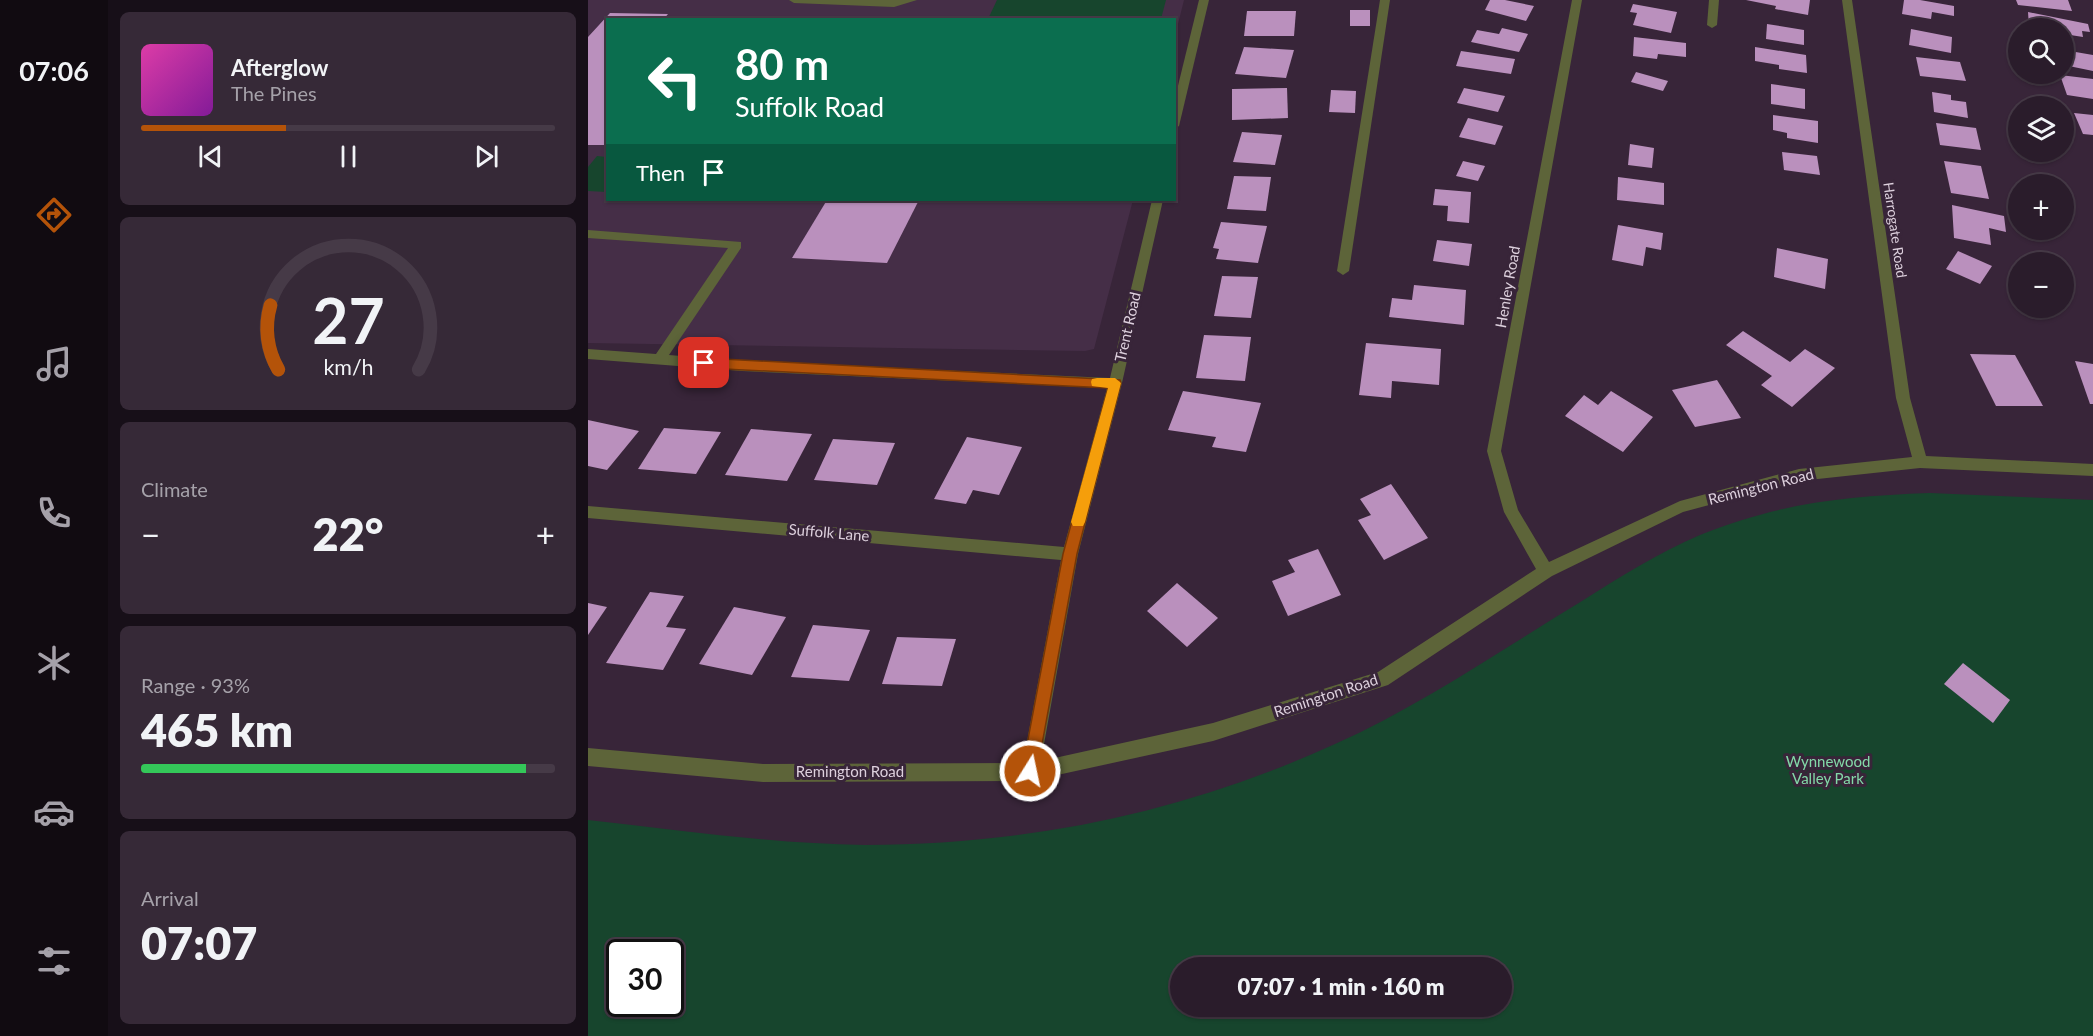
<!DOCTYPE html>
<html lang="en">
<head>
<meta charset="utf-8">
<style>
  :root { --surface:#2a1c2b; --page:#362937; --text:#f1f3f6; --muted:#a5a1a9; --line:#463a47; --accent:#b45309 }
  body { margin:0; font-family:Lato,sans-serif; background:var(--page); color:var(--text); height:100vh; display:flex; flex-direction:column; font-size:22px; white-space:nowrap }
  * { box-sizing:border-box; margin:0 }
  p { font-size:20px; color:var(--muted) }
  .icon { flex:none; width:33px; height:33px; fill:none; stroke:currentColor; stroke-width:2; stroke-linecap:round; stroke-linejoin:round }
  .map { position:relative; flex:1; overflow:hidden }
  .side { display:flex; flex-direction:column; gap:12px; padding:12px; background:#170f18; width:480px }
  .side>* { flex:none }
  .banner { position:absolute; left:18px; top:18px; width:570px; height:183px; border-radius:0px; box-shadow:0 2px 4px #0004,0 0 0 2px var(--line); background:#0b6e4f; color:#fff; overflow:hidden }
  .tools { position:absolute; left:1420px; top:18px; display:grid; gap:12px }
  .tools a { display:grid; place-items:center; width:66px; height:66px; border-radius:50%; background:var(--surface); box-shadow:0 2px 4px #0004,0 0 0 2px var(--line); font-size:30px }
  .speed { position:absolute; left:18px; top:939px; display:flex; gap:12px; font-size:30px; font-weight:700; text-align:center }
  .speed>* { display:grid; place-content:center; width:78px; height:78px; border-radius:50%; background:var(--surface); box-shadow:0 2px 4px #0004,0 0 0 2px var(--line); line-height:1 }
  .speed .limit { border:3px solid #111; border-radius:9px; background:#fff; color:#111 }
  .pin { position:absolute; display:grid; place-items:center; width:51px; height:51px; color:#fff; margin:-26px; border-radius:12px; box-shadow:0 3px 9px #0006 }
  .me { position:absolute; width:66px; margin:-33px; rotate:10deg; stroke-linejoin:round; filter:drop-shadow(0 0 4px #0008) }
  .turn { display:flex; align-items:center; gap:21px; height:126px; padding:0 30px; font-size:27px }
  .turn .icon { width:78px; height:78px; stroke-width:2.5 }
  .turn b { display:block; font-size:42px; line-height:51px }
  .then { display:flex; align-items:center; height:57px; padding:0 30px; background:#0003; gap:12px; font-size:22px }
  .big { font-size:45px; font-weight:800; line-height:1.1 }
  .side .tile { flex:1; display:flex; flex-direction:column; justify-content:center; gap:9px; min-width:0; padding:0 21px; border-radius:9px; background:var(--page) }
  .side .dial { align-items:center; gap:0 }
  .dial svg { height:156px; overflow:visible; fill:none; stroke:var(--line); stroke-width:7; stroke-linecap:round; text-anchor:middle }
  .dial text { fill:var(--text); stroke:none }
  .song { display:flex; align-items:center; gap:18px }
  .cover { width:72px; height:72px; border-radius:9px; background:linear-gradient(135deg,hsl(320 70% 55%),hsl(290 70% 35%)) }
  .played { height:6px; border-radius:3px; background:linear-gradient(90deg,var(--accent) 35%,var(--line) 35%) }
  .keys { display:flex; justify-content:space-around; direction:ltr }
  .heat { display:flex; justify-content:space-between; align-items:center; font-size:33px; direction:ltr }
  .charge { height:9px; border-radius:4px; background:linear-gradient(90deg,#34c759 93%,var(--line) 0) }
  .trip { position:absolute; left:582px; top:957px; width:342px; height:60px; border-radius:30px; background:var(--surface); box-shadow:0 2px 4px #0004,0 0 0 2px var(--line); font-weight:800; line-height:60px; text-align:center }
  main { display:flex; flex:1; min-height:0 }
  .tab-bar { display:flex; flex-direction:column; width:108px; justify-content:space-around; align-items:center; background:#110b11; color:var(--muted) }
  .tab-bar .icon { width:42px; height:42px }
  .tab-bar .active { color:var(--accent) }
  .tab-bar b { font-size:27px; color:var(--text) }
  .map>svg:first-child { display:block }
  .built { fill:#452e47 }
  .green { fill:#17452d; fill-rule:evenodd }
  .building { fill:#ba90bd }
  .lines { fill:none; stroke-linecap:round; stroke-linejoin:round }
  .minor { fill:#5d6439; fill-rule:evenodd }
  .route { fill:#b45309; stroke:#753606; stroke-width:1.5 }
  .slow { fill:#f59e0b }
  .labels { text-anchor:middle; stroke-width:6; stroke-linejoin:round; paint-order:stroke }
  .far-street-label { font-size:14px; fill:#ddd0dd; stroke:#382539 }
  .street-label { font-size:15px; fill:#ddd0dd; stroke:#382539 }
  .park-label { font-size:15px; fill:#83d9a8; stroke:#382539 }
</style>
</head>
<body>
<main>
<nav class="tab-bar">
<b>07:06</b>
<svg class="icon active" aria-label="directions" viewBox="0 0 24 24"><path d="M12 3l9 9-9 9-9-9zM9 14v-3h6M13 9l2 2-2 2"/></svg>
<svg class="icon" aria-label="music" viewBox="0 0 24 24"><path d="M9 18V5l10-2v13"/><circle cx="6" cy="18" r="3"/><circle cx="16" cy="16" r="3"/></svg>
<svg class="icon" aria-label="phone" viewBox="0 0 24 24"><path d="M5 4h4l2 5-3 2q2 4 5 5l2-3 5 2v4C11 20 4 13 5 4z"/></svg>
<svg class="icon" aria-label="climate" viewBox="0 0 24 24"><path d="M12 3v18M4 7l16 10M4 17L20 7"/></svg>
<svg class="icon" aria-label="car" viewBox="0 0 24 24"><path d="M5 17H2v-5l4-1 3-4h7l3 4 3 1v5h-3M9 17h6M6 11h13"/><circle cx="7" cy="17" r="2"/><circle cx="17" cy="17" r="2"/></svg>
<svg class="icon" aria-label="filters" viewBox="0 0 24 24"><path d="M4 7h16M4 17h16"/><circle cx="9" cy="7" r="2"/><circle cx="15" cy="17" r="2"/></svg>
</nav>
<section class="side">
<div class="tile">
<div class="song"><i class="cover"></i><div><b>Afterglow</b><p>The Pines</p></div></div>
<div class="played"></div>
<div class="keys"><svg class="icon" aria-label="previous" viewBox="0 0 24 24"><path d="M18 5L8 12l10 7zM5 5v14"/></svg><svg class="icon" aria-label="pause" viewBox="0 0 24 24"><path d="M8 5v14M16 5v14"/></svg><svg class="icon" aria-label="next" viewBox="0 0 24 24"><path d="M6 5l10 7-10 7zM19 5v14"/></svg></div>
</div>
<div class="tile dial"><svg viewBox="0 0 100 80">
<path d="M14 69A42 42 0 1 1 86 69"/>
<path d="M14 69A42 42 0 0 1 10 36" stroke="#b45309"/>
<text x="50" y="56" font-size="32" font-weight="700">27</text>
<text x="50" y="72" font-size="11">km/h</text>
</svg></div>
<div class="tile"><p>Climate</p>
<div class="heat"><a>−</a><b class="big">22°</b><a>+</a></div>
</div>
<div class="tile"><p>Range · 93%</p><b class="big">465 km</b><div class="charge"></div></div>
<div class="tile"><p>Arrival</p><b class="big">07:07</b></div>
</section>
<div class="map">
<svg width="1505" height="1036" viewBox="0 0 1505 1036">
  <rect width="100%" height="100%" fill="#382539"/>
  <polygon class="built" points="0,0 596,0 587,36 586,20 20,20 20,200 545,200 506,349 497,351 0,343"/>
  <g class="green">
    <polygon points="409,0 578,0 573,19 400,19"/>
    <polygon points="9,156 19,157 19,192 0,191 0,167"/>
    <path d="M1342 493 1505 500V1036H0V820C92 830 185 844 277 845 441 845 598 812 747 744 834 705 913 650 994 601 1032 577 1070 553 1112 535 1191 503 1258 496 1342 493ZM32 952H82V1004H32ZM592 968H914V1006H592Z"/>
  </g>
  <g class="building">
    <polygon points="902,0 917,0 946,6 938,21 897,10"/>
    <polygon points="1158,0 1222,0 1220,15 1187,9 1188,6"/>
    <polygon points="1316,0 1332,0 1366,6 1366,16 1344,12 1343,19 1314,14"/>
    <polygon points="1428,0 1480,0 1484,11 1430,5"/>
    <polygon points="1045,4 1089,12 1083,33 1045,25 1049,13 1042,12"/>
    <rect x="762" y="10" width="20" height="16"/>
    <polygon points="659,11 708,11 706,36 656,36"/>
    <polygon points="1440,12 1500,24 1502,32 1494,31 1495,37 1476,34 1476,28 1441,27"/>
    <polygon points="22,13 80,14 75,20 20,20 20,145 0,145 0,37"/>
    <polygon points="1179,24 1216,30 1216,45 1178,39"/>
    <polygon points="914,28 940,34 931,52 883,42 889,30 911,34"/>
    <polygon points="1323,29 1364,37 1363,53 1321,45"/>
    <polygon points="1046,37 1098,43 1098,57 1070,54 1069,59 1045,56"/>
    <polygon points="656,47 706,50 698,78 647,74"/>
    <polygon points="1167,47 1218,55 1219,73 1191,69 1191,65 1167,61"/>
    <polygon points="1476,50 1505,55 1505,71 1476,65"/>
    <polygon points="873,51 927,59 923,74 868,66"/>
    <polygon points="1328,57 1372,62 1378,81 1332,76"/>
    <polygon points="1048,72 1080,81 1075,91 1043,82"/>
    <polygon points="1472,75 1505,79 1505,99 1479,95"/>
    <polygon points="1183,84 1217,89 1217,109 1183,104"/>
    <polygon points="699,88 700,118 644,120 644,89"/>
    <polygon points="876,88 917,96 910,112 869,103"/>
    <polygon points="743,90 768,91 767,113 741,112"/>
    <polygon points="1344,92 1363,95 1363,100 1378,102 1380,118 1346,112"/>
    <polygon points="1486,113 1505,115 1505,135 1495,134"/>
    <polygon points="1185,115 1230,121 1230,143 1199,138 1199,133 1185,130"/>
    <polygon points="880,118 915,126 907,145 871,137"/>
    <polygon points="1348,123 1388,128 1393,150 1352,145"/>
    <polygon points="654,132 694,135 687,165 645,162"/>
    <polygon points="1042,144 1066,148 1064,168 1040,165"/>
    <polygon points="1194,152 1229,156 1232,175 1196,170"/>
    <polygon points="875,161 897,166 890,181 868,176"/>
    <polygon points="1356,161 1393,166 1401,199 1363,193"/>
    <polygon points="646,176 683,177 678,211 639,209"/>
    <polygon points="1030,177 1076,183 1076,205 1029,200"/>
    <polygon points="847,189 883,192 881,223 859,221 860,206 845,205"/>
    <polygon points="239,200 331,200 299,263 204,258"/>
    <polygon points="1364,205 1416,216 1418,232 1401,228 1403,245 1366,238"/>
    <polygon points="633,222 679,226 670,263 628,259 631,249 625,248"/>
    <polygon points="1030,225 1075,233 1073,250 1058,247 1055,266 1024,260"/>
    <polygon points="849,240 884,244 881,266 845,261"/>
    <polygon points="1189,248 1240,259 1237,289 1186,277"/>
    <polygon points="1370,251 1404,266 1392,284 1358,269"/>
    <polygon points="634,276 670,277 663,318 626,316"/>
    <polygon points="826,285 878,290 876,325 801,317 804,298 824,300"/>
    <polygon points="1155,331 1202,362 1217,349 1247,368 1204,407 1173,385 1184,376 1138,345"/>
    <polygon points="616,335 663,337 657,381 608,378"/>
    <polygon points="778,343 853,349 851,385 804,381 803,398 771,395"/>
    <polygon points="1382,354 1427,355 1455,406 1408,406"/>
    <polygon points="1487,361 1505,364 1505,404 1502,404"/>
    <polygon points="1129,380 1153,418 1107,427 1084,390"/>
    <polygon points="595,391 673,403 658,452 624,447 628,437 580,430"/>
    <polygon points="1023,391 1065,417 1035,452 977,416 996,395 1010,405"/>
    <polygon points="0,420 51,431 19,470 0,466"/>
    <polygon points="76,428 133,432 108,474 50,469"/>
    <polygon points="163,429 224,434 199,481 137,475"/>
    <polygon points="379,437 434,447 411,495 385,490 378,504 346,499"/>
    <polygon points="245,439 307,443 289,485 226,480"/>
    <polygon points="803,484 840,538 796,560 770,520 783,515 772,499"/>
    <polygon points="730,549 753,595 700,616 684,581 707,572 700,560"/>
    <polygon points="589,583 630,618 599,647 559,611"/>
    <polygon points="62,592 96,596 78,627 98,629 75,670 18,663"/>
    <polygon points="0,603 19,607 0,635"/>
    <polygon points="146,607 198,617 164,675 111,664"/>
    <polygon points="225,625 282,630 261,681 203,677"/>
    <polygon points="309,637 368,639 354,686 294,684"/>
    <polygon points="1375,663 1422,700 1405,723 1356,684"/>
  </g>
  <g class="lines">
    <g class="minor">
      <polygon points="201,0 329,0 306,7 206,3"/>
      <polygon points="611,0 621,0 591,126 586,129 586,102"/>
      <polygon points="792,0 802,0 761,271 755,275 749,271"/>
      <polygon points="984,0 994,0 913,451 930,510 961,562 1092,501 1211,469 1324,457 1308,398 1254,0 1264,0 1322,398 1338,456 1505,464 1505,476 1332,468 1211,481 1095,512 964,576 800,685 625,741 442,781 175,782 0,766 0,748 175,764 435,763 473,560 0,518 0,506 476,547 519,388 154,371 0,359 0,349 68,354 140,248 0,238 0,230 153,242 153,248 81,355 154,361 522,378 564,200 575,200 534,383 490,554 453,761 625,723 790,672 948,569 916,512 899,451"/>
      <polygon points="1121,0 1131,0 1129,25 1124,28 1119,25"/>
    </g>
  </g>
  <polygon class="route" points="116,358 532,380 533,383 489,554 448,777 442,780 436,777 434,771 475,554 520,388 116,368 110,363"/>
  <polygon class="slow" points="509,378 527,378 533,383 497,522 495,526 485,526 483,522 520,388 504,386 503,382 504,379"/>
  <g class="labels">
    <g class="far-street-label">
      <text transform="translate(1307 230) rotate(82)" y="5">Harrogate Road</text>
    </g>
    <g class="street-label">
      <text transform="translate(920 287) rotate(-80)" y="5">Henley Road</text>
      <text transform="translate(540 327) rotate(-77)" y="5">Trent Road</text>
      <text transform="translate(1173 487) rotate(-14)" y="5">Remington Road</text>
      <text transform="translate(241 533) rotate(5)" y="5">Suffolk Lane</text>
      <text transform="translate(738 696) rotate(-18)" y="5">Remington Road</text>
      <text x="262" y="777">Remington Road</text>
    </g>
    <g class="park-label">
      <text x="1240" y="767">Wynnewood<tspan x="1240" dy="17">Valley Park</tspan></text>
    </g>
  </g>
</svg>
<div class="tools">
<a><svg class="icon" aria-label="search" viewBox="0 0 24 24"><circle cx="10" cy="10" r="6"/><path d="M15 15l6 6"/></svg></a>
<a><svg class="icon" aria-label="layers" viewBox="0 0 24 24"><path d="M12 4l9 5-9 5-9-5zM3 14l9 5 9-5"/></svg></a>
<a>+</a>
<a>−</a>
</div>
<div class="speed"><div class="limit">30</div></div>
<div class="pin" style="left:116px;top:363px;background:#d93025"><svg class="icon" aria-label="arrive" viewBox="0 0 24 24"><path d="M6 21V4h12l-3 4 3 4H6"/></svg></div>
<svg class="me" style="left:442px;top:771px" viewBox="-20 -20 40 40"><circle r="17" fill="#b45309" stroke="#fff" stroke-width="3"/><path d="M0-11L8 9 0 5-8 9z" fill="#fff"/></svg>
<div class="trip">07:07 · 1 min · 160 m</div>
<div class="banner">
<div class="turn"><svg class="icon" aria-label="left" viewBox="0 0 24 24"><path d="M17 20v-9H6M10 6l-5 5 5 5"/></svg><div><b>80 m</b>Suffolk Road</div></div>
<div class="then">Then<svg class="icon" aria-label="arrive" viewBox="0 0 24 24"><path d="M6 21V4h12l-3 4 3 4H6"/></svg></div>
</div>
</div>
</main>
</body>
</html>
